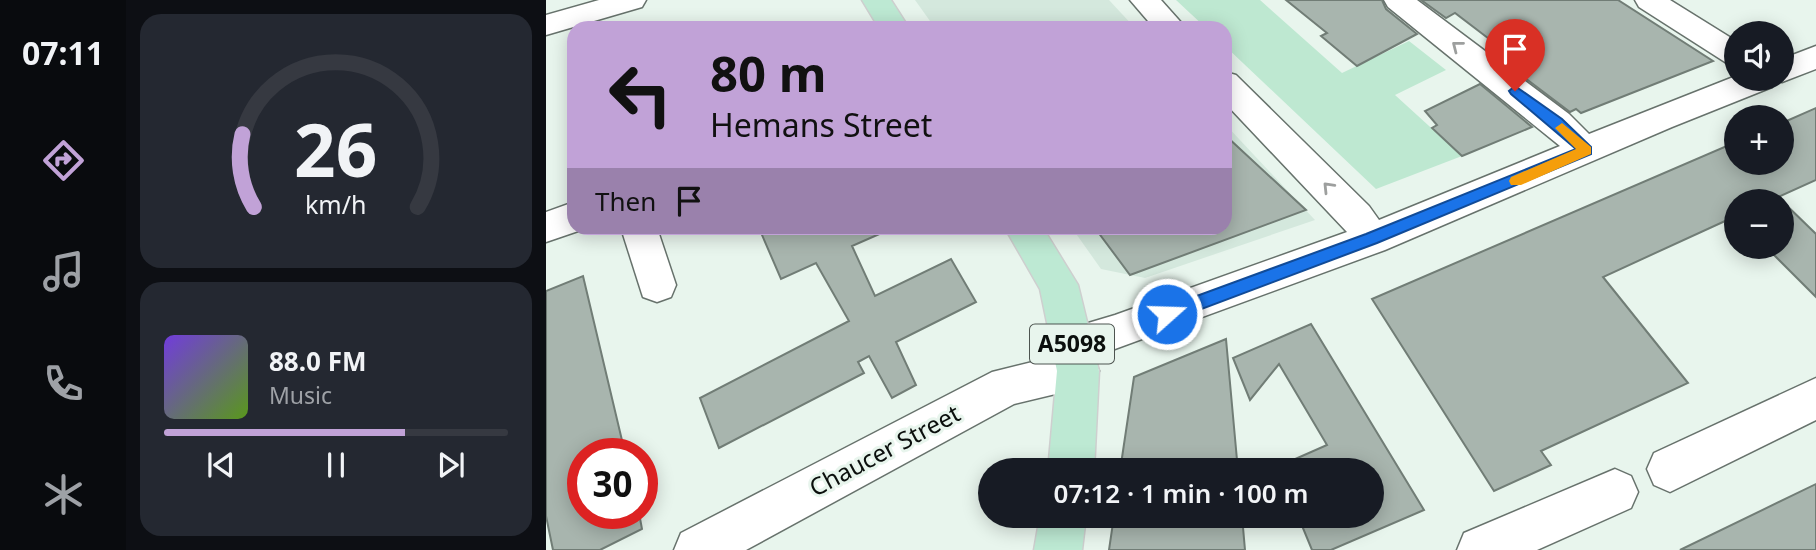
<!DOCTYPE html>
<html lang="en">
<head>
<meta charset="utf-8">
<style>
  :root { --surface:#171b24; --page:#242831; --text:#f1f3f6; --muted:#9ea1a6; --line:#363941; --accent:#c1a2d7 }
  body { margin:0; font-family:"Noto Sans",sans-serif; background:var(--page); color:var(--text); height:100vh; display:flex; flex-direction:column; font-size:26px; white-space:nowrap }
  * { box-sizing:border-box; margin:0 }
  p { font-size:23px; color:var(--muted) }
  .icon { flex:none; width:38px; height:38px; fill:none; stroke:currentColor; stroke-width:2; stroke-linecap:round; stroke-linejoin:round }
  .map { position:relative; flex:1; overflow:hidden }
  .side { display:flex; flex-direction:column; gap:14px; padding:14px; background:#0d0f14; width:420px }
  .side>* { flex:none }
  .top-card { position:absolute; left:21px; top:21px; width:665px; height:214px; border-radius:21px; box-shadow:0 4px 18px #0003; background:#c1a2d7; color:#111; overflow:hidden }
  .buttons { position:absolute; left:1178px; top:21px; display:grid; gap:14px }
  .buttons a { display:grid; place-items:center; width:70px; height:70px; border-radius:50%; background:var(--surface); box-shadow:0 4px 18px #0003; font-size:35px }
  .speed { position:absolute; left:21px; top:438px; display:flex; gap:14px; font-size:35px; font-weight:700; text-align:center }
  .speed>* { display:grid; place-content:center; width:91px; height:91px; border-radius:50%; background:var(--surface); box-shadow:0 4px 18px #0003; line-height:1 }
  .speed .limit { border:10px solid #d22; background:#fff; color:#111 }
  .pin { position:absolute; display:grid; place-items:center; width:60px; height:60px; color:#fff; margin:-72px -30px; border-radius:50% 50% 50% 0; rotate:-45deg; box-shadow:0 0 7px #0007 }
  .pin .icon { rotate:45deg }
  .me { position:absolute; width:77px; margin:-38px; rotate:70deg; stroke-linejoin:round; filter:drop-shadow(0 0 5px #0008) }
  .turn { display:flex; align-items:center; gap:24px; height:147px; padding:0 28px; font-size:32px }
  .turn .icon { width:91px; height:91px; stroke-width:2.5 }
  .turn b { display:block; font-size:49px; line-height:60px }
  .then { display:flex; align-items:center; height:66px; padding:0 28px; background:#0003; gap:14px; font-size:26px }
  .side .widget { flex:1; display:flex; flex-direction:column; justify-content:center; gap:10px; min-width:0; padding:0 24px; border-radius:21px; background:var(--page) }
  .side .dial { align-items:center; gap:0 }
  .dial svg { height:182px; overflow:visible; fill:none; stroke:var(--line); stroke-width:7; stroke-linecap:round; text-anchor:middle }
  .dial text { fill:var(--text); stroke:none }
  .song { display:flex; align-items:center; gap:21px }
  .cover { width:84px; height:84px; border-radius:10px; background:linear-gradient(135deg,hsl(260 70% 55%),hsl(90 70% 35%)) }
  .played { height:7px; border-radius:4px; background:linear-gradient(90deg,var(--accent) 70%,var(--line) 70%) }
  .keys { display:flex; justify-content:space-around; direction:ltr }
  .trip { position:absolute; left:432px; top:458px; width:406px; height:70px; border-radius:35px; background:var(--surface); box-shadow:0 4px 18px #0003; font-weight:600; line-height:70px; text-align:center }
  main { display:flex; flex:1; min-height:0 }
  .tabs { display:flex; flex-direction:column; width:126px; justify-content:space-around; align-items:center; background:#090b0e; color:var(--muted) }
  .tabs .icon { width:49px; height:49px }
  .tabs .current { color:var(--accent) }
  .tabs b { font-size:32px; color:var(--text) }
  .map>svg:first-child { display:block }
  .built { fill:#d4e8dd }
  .green { fill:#bee8d1 }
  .building { fill:#a8b5ae; stroke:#717d76; stroke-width:2 }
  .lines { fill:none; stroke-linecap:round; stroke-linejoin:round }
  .street-casing { stroke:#67726c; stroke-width:3 }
  .primary-casing { stroke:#cecfcf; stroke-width:3 }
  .street { fill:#fff; fill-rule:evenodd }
  .primary { fill:#bde9d3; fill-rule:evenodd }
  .oneway { stroke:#9d9f9e }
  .route { fill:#1a73e8; stroke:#114b97; stroke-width:2 }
  .slow { fill:#f59e0b }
  .labels { text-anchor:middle; stroke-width:6; stroke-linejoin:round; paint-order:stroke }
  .shield { fill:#e8f5ed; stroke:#4d5450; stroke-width:2 }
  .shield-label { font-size:23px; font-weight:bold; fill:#0b0f0d }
  .street-label { font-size:24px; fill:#0b0f0d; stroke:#e8f5ed }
</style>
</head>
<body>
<main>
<nav class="tabs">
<b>07:11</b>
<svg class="icon current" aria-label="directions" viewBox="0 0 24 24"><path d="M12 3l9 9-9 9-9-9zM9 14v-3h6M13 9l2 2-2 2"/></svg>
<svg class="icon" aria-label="music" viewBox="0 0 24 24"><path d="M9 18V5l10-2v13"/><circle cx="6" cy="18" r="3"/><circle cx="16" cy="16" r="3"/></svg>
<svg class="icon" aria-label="phone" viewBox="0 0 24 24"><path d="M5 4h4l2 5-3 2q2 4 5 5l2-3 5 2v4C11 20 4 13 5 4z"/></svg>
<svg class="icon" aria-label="climate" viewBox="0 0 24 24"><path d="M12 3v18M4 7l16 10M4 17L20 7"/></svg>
</nav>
<section class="side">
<div class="widget dial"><svg viewBox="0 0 100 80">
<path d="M14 69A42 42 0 1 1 86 69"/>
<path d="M14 69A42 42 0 0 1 9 37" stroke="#c1a2d7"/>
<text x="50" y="56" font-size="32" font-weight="700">26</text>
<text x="50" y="72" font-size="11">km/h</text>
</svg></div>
<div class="widget">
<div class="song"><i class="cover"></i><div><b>88.0 FM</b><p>Music</p></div></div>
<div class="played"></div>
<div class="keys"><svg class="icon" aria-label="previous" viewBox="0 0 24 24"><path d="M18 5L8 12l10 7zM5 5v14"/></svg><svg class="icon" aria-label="pause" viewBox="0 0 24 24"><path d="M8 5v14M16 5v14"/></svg><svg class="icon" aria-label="next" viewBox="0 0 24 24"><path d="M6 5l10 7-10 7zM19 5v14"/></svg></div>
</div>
</section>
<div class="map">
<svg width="1270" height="550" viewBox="0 0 1270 550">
  <rect width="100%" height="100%" fill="#e8f5ed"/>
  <g class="built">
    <polygon points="369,0 563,0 589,28 389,28"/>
    <polygon points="679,124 769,220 599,278 555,269 526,228 679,228"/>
  </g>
  <polygon class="green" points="630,0 714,0 796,73 863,41 900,70 849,95 916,156 830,189 679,46 679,28 660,28"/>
  <g class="building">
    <polygon points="740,0 836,0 840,9 871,34 811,66 775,36 781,33"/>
    <polygon points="875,0 1072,0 1167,61 1035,113 1030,109 1024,112 967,69 976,64 909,13 900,18"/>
    <polygon points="934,84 986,127 916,156 886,128 891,125 879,111"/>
    <polygon points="1270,108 1270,180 1232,197 1270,234 1270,297 1220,247 1236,247 1236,201 1190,201 1190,216 1057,277 1142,383 995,451 1005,465 948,491 826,299 1190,142 1190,163 1236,163 1236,123"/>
    <polygon points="679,135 760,210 584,275 549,228 679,228"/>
    <polygon points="213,228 347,228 306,246 329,296 405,259 430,302 350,342 370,385 346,398 323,356 312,362 318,373 173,448 154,398 303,321 270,263 235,279"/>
    <polygon points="37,276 79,453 37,453 37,513 93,513 96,529 54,550 7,550 0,516 0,291"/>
    <polygon points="765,324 878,510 785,550 766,550 752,516 826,516 826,471 733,471 731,467 781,445 733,364 704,400 687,358"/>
    <polygon points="680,339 692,471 574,471 588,377"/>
    <polygon points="1270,484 1270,550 1134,550"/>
    <polygon points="568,516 696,516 699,550 563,550"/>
  </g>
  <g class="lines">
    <g class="street-casing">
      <g id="street">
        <polygon points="53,0 100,0 96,7 0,35 0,15"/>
        <polygon points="584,0 615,0 640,28 608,28"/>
        <polygon points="838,0 871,0 1023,114 1043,134 1190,76 1190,79 1236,79 1236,59 1270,46 1270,69 1236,82 1230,80 1226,87 1126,127 839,250 547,357 553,371 547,385 468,404 200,550 128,550 135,533 446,372 511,356 506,345 512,332 569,315 801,232 679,103 679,72 690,75 823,206 833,220 1014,146 842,7"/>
        <polygon points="1089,0 1124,0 1190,41 1190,65 1179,62 1093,7"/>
        <polygon points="28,202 28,228 41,228 0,242 0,212"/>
        <polygon points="75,228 111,228 130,285 125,297 111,302 97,297"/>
        <polygon points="1270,378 1270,420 1124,492 1108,485 1101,469 1108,453"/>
        <polygon points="1069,469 1085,476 1092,492 1085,508 991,550 911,550 918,533"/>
      </g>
    </g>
    <g class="primary-casing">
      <g id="primary">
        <polygon points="316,0 345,0 363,28 333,28"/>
        <polygon points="459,228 497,228 532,285 553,371 548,471 502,471 511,371 494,289"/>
        <polygon points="494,516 540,516 536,550 488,550"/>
      </g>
    </g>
    <use href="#street" class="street"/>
    <use href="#primary" class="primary"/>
  </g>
  <defs><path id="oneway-chevron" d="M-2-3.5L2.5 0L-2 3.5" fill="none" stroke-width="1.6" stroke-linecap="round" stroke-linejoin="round" transform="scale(1.75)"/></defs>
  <g class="oneway">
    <use href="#oneway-chevron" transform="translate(911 46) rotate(-142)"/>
    <use href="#oneway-chevron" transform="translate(782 187) rotate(-134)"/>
  </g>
  <polygon class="route" points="969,86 1016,119 1045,147 1045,154 831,243 621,322 615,320 612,314 615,309 820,234 1030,149 965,94 963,91"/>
  <polygon class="slow" points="1016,123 1045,147 1045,154 975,185 965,185 963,181 965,177 1030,149 1009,128"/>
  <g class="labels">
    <rect class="shield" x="484" y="324.5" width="84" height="39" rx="5"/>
    <g class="shield-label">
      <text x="526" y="352">A5098</text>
    </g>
    <g class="street-label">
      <text transform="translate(339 451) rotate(-28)" y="8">Chaucer Street</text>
    </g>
  </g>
</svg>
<div class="buttons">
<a><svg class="icon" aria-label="sound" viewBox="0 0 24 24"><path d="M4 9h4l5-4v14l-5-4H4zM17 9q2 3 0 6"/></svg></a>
<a>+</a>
<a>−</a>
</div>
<div class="speed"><div class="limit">30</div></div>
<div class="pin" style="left:969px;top:91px;background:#d93025"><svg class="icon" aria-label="arrive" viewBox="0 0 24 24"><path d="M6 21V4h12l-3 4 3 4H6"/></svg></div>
<svg class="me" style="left:621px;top:314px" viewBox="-20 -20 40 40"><circle r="17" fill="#1a73e8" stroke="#fff" stroke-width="3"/><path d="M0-11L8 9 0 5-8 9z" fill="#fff"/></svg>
<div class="trip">07:12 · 1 min · 100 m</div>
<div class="top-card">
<div class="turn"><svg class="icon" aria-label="left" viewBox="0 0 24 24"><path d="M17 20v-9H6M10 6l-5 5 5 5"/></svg><div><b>80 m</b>Hemans Street</div></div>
<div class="then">Then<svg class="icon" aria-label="arrive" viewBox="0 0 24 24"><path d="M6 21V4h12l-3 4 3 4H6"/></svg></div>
</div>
</div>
</main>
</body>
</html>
